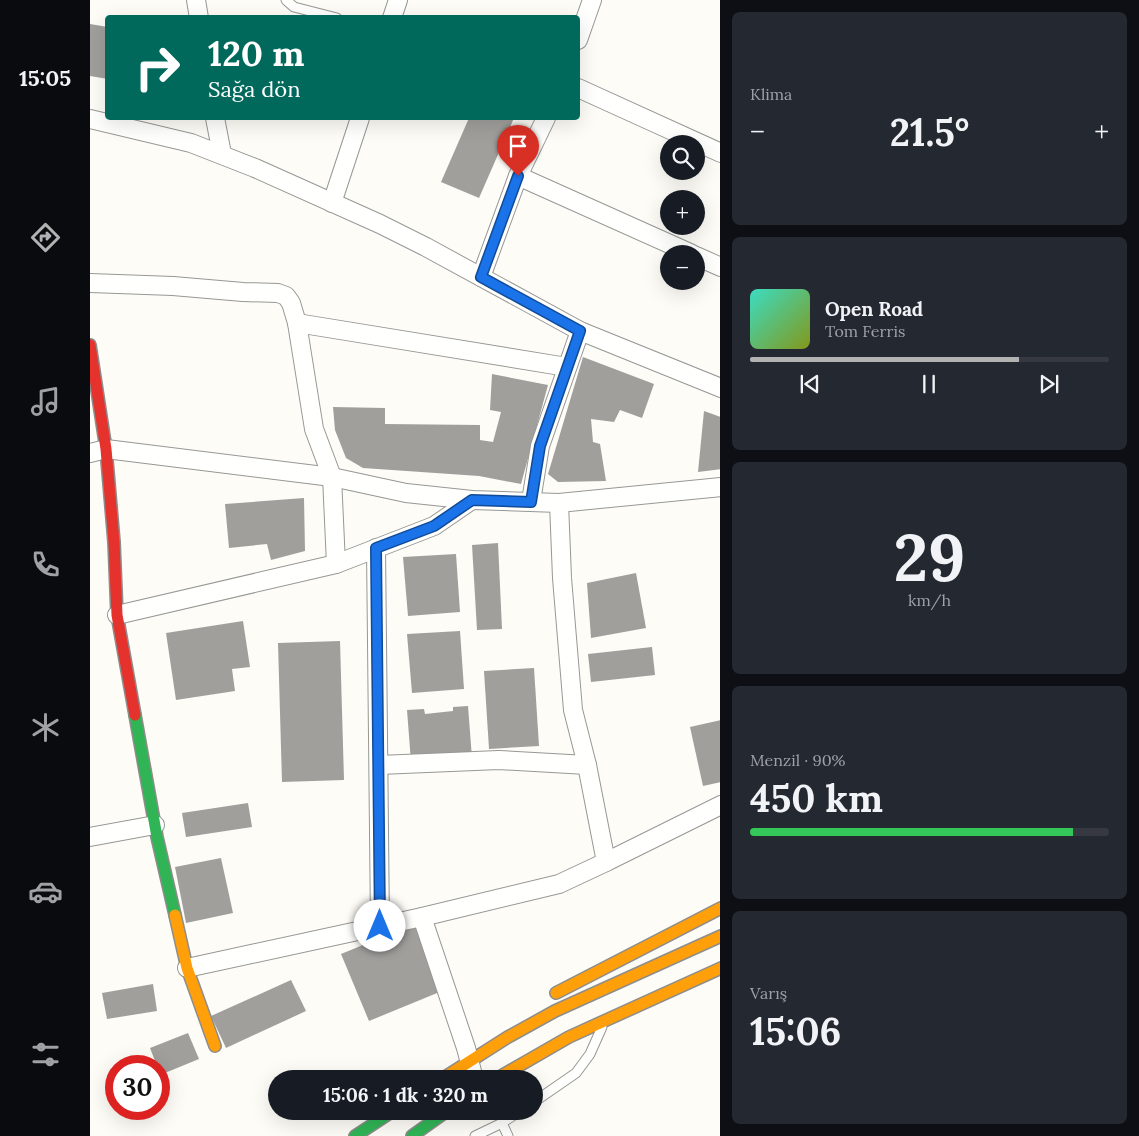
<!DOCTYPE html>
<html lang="tr">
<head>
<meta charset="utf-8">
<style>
  :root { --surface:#171b24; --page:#242831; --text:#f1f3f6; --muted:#9ea1a6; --line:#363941; --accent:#b2b2b3 }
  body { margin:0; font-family:Lora,serif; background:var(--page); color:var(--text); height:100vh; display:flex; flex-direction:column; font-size:19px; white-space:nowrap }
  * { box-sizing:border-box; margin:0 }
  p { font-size:16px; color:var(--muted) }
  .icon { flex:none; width:28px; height:28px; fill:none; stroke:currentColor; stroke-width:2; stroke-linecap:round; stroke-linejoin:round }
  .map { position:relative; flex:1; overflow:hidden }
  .side { display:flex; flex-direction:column; gap:12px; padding:12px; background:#0d0f14; width:419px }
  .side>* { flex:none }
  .guide { position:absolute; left:15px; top:15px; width:475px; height:105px; border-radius:5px; box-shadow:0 5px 20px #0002; background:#00695c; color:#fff; overflow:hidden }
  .fabs { position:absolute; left:570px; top:135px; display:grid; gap:10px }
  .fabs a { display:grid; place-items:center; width:45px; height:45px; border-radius:50%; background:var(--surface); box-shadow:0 5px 20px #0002; font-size:25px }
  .speed { position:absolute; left:15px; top:1055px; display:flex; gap:10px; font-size:25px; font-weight:700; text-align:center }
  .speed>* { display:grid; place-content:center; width:65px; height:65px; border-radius:50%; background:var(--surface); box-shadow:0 5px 20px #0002; line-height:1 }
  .speed .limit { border:8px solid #d22; background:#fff; color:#111 }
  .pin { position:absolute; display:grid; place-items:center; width:42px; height:42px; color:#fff; margin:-51px -21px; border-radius:50% 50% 50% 0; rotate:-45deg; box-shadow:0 0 5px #0007 }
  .pin .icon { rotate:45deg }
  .me { position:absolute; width:55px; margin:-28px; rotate:0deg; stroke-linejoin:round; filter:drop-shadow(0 0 4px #0008) }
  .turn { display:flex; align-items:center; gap:18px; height:105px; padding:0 20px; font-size:22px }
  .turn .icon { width:65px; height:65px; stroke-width:2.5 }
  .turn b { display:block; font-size:35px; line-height:42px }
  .big { font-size:38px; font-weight:800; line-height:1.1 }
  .side .card { flex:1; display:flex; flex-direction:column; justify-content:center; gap:8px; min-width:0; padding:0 18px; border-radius:8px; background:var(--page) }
  .side .dial { align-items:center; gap:0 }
  .dial b { font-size:65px; line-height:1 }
  .song { display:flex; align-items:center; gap:15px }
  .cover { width:60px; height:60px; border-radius:8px; background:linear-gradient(135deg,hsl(170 70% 55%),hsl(70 70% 35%)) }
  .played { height:5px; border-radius:2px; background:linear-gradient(90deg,var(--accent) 75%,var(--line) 75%) }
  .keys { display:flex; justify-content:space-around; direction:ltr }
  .heat { display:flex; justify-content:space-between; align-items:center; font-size:28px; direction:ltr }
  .charge { height:8px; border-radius:4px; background:linear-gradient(90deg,#34c759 90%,var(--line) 0) }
  .trip { position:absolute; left:178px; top:1070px; width:275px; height:50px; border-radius:25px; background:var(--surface); box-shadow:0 5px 20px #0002; font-weight:800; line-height:50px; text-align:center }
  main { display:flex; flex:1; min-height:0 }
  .tab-bar { display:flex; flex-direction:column; width:90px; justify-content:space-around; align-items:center; background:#090b0e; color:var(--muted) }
  .tab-bar .icon { width:35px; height:35px }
  .tab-bar .on { color:var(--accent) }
  .tab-bar b { font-size:22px; color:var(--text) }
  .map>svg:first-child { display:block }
  .building { fill:#a19f9c }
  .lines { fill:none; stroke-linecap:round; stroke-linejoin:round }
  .lane-casing { stroke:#979795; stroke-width:11 }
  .street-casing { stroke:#979795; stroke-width:20 }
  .fast-casing { stroke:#8e8d8b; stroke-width:14 }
  .slow-casing { stroke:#8e8d8b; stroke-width:14 }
  .jam-casing { stroke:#8e8d8b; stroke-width:14 }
  .lane { stroke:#fffffe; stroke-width:9 }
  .street { stroke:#fffffe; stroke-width:18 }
  .fast { stroke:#30b455; stroke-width:11 }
  .slow { stroke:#ff9f0a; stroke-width:11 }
  .jam { stroke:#e5322d; stroke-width:11 }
  .route-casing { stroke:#114b97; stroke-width:12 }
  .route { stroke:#1a73e8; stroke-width:9 }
</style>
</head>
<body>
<main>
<nav class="tab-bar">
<b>15:05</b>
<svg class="icon on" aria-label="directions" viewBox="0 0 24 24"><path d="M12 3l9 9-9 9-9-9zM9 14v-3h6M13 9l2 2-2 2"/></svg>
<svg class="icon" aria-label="music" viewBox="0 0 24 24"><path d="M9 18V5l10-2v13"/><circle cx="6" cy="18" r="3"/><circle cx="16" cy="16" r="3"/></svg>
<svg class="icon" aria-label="phone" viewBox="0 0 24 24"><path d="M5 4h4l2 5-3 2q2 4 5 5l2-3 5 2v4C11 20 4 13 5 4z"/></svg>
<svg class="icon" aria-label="climate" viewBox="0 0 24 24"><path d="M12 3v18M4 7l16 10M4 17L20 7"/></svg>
<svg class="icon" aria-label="car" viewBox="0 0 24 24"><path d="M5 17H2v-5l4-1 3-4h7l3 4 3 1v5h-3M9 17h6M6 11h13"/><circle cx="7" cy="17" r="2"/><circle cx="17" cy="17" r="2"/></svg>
<svg class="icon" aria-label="filters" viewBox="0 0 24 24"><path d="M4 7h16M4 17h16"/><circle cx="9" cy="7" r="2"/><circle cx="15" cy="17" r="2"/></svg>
</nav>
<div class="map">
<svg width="631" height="1136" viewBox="0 0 631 1136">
  <rect width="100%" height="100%" fill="#fdfcf7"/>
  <g class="building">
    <polygon points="0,24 18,27 18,79 0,76"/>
    <polygon points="379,118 424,118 389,198 351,182"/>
    <polygon points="493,357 564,384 552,418 530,410 524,422 501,419 503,442 510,444 516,481 468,482 458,474"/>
    <polygon points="402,374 458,385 431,484 389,476 273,468 256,458 245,430 243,407 295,408 295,424 390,425 390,440 403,442 411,412 400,410"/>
    <polygon points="614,411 631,417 631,469 608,472"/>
    <polygon points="214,498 215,551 181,560 177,544 139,548 135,504"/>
    <polygon points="408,543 412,629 387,630 382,545"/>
    <polygon points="366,554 370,612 318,616 313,557"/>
    <polygon points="546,573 556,628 501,638 497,583"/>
    <polygon points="153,621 160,667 142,669 145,691 86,700 76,633"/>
    <polygon points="370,631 374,689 322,693 317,634"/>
    <polygon points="250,641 254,780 192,782 188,643"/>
    <polygon points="562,647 565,675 501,682 498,654"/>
    <polygon points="444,668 449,746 399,749 394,671"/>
    <polygon points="378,706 382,758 321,762 317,710 334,709 335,714 363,711 363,707"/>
    <polygon points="631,720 631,782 613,786 600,727"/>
    <polygon points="158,803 162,827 96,837 92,813"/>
    <polygon points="131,858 143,913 96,923 85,867"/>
    <polygon points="324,924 352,991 279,1021 251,954"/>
    <polygon points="201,980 216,1011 136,1048 121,1016"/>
    <polygon points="63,984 67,1011 17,1019 12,993"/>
    <polygon points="98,1033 109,1059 70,1075 69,1066 67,1066 60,1048"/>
  </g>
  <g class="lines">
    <g class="lane-casing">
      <g id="lane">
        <polyline points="196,0 204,7 247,18"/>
        <polyline points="444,1102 486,1073 500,1054 512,1027"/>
        <polyline points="412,1123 418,1136"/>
        <polyline points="385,1136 412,1123 430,1111"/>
      </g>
    </g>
    <g class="street-casing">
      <g id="street">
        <polyline points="106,0 109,18"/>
        <polyline points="302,18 308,0"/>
        <polyline points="488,40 502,0"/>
        <polyline points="488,88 631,153"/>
        <polyline points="125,118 132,154"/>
        <polyline points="0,119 101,143 165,168 290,224 336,247 490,331 631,388"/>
        <polyline points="428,176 602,254"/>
        <polyline points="242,203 270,118"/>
        <polyline points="606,256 631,267"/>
        <polyline points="391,277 428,176 456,118"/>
        <polyline points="0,283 83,286 153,292 188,293 196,296 201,303 207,323 224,429 242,477 246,564"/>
        <polyline points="207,323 477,367"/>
        <polyline points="0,453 16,449 242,477 316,493 382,500 469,503 631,487"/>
        <polyline points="441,501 450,446 490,331"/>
        <polyline points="469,503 472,578 483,710 497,765 516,862"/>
        <polyline points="286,548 290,926"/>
        <polyline points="27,615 246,564 344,526 382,500"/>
        <polyline points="289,765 409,760 497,765"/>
        <polyline points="0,837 65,825"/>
        <polyline points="332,917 376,1048 384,1079"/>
        <polyline points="97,968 332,917 469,884 516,862 631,805"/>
      </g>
    </g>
    <g class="fast-casing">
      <g id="fast">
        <polyline points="45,715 67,837 85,915"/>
        <polyline points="265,1136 303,1111"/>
        <polyline points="322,1136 357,1111"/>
      </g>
    </g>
    <g class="slow-casing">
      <g id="slow">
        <polyline points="85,915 97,968 125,1046"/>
        <polyline points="466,993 631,908"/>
        <polyline points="352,1079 418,1037 465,1011 631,936"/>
        <polyline points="406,1079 479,1037 631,968"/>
      </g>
    </g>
    <g class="jam-casing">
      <polyline id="jam" points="0,345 16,449 24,542 27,615 45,715"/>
    </g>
    <use href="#lane" class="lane"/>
    <use href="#street" class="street"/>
    <use href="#fast" class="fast"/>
    <use href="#slow" class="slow"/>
    <use href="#jam" class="jam"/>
  </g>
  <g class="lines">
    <g class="route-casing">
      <polyline id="route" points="290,926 286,548 344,526 382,500 441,502 450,446 490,331 391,277 428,176"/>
    </g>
    <use href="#route" class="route"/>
  </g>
</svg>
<div class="fabs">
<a><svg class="icon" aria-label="search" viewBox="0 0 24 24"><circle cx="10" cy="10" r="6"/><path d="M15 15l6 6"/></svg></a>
<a>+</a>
<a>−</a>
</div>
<div class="speed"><div class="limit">30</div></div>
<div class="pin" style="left:428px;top:176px;background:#d93025"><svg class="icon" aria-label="arrive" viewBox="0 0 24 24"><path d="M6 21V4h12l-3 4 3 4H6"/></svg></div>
<svg class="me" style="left:290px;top:926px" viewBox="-20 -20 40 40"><circle r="19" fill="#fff"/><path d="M0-13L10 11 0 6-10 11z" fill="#1a73e8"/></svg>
<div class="trip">15:06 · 1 dk · 320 m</div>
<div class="guide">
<div class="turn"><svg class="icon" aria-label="right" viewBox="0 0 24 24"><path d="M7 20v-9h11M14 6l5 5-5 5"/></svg><div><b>120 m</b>Sağa dön</div></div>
</div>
</div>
<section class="side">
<div class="card"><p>Klima</p>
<div class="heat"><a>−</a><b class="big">21.5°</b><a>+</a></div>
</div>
<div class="card">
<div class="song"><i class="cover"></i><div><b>Open Road</b><p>Tom Ferris</p></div></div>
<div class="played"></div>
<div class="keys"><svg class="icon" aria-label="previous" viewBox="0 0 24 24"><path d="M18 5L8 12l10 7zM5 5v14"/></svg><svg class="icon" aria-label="pause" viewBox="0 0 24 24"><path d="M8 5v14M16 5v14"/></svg><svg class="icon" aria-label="next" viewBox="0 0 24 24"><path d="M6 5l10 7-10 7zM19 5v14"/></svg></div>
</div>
<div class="card dial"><b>29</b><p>km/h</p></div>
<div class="card"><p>Menzil · 90%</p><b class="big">450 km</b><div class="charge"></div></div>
<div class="card"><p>Varış</p><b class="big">15:06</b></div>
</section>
</main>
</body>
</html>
